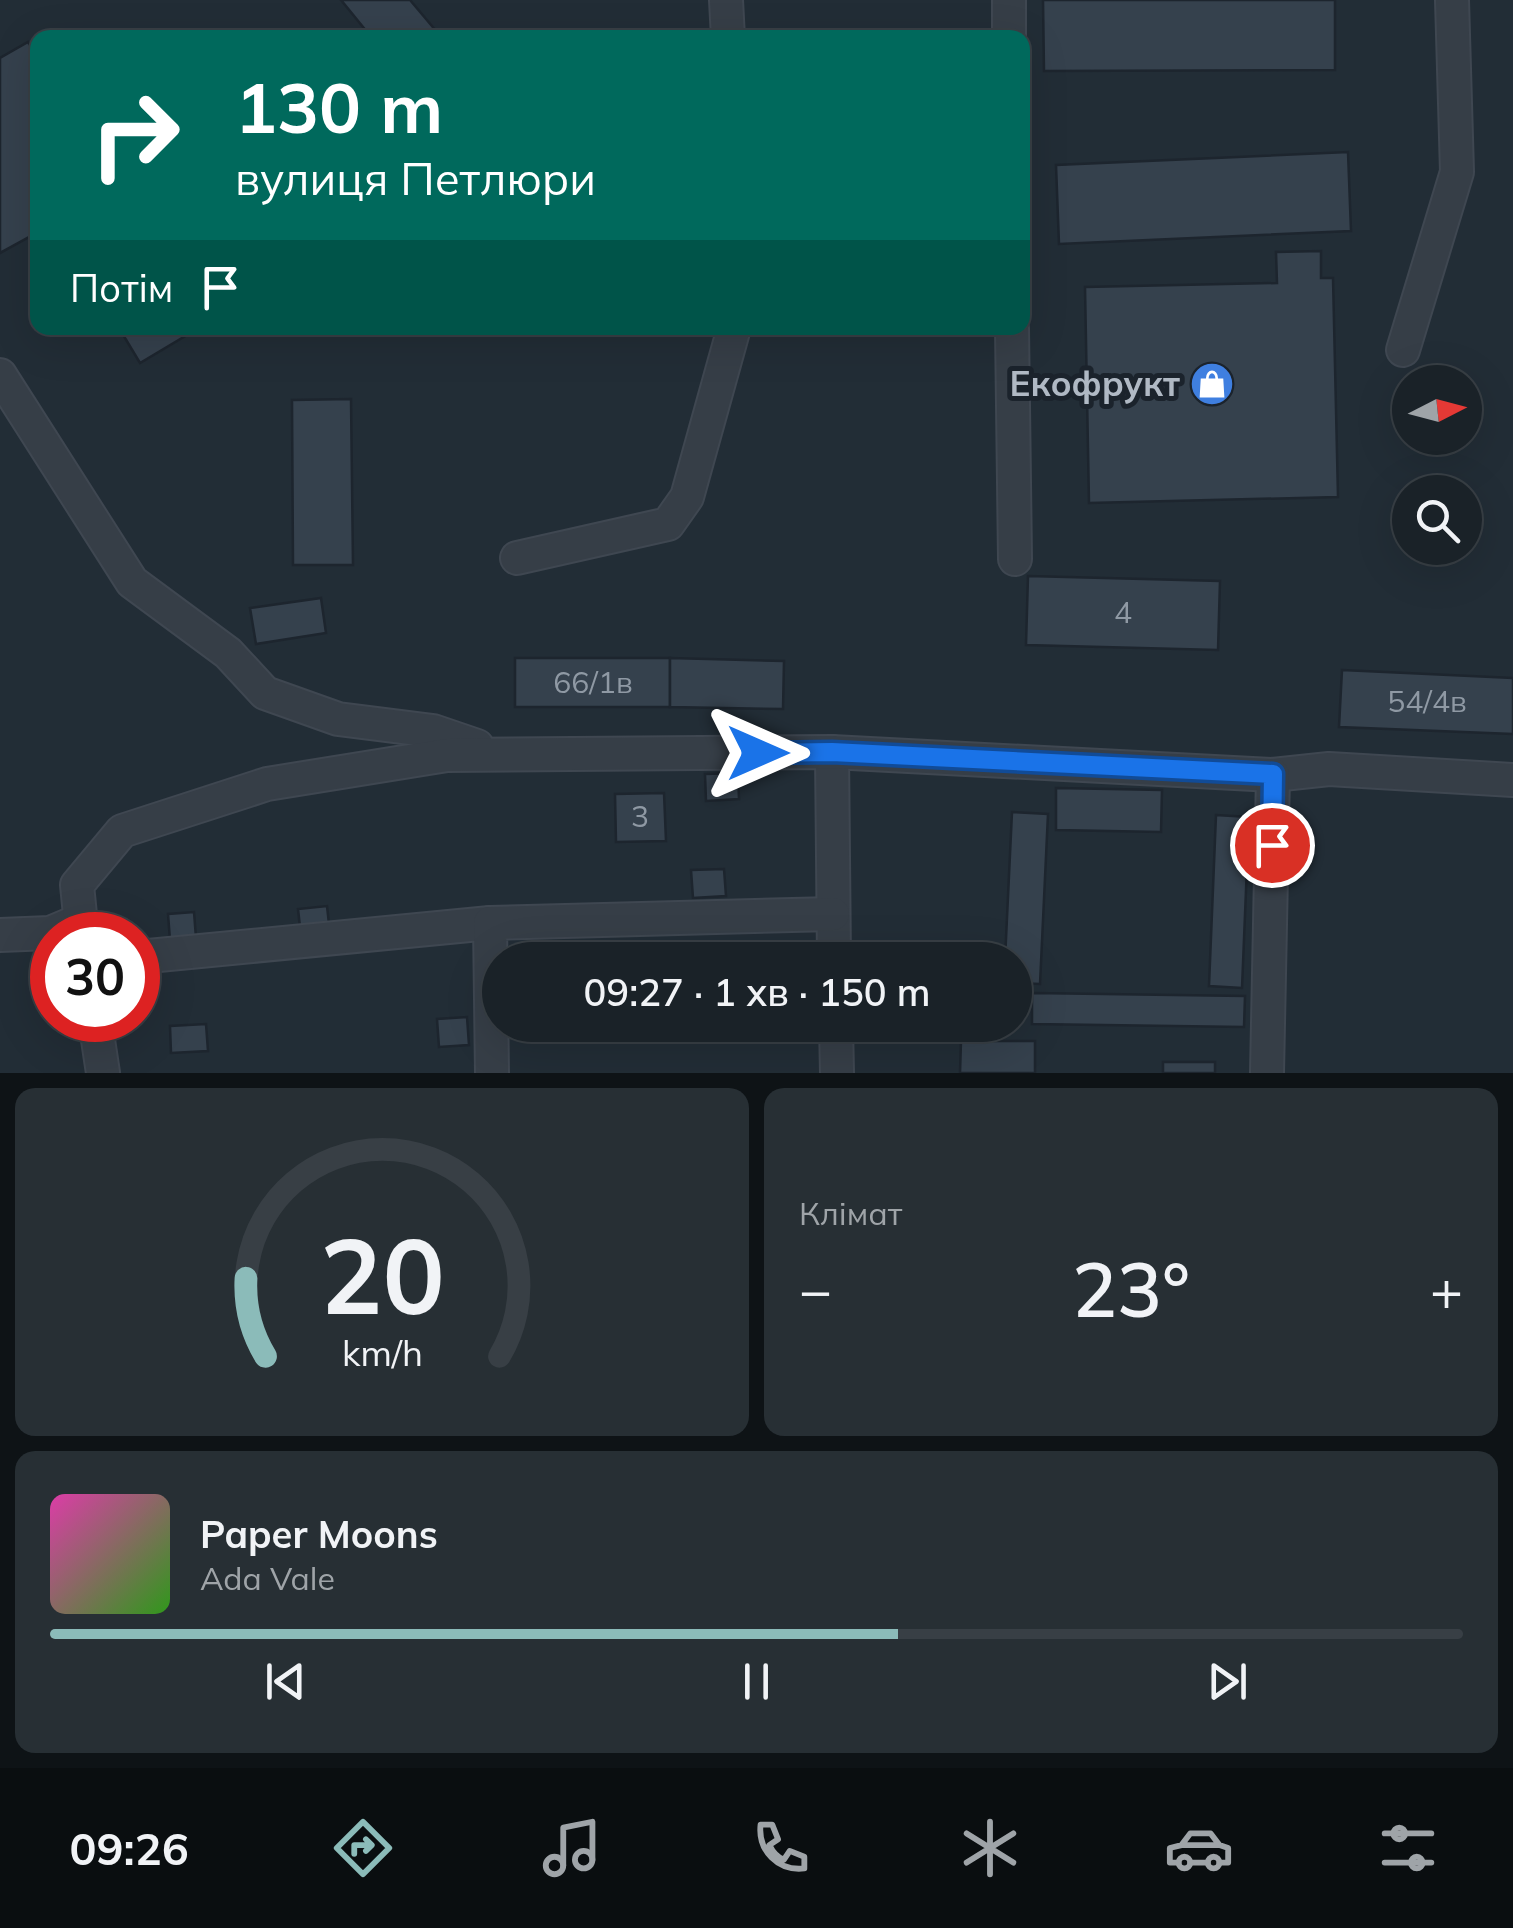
<!DOCTYPE html>
<html lang="uk">
<head>
<meta charset="utf-8">
<style>
  :root { --surface:#1a2228; --page:#272f34; --text:#f1f3f6; --muted:#9fa4a8; --line:#383f45; --accent:#8bbbb9 }
  body { margin:0; font-family:Mulish,sans-serif; background:var(--page); color:var(--text); height:100vh; display:flex; flex-direction:column; font-size:38px; white-space:nowrap }
  * { box-sizing:border-box; margin:0 }
  p { font-size:32px; color:var(--muted) }
  .icon { flex:none; width:55px; height:55px; fill:none; stroke:currentColor; stroke-width:2; stroke-linecap:round; stroke-linejoin:round }
  .map { position:relative; height:1073px; overflow:hidden }
  .side { display:flex; flex-direction:column; gap:15px; padding:15px; background:#0e1316; flex:1 }
  .side>* { flex:none }
  .banner { position:absolute; left:30px; top:30px; width:1000px; height:305px; border-radius:20px; box-shadow:0 10px 40px #0002,0 0 0 2px var(--line); background:#00695c; color:#fff; overflow:hidden }
  .needle { width:65px; rotate:84deg }
  .buttons { position:absolute; left:1392px; top:365px; display:grid; gap:20px }
  .buttons a { display:grid; place-items:center; width:90px; height:90px; border-radius:50%; background:var(--surface); box-shadow:0 10px 40px #0002,0 0 0 2px var(--line); font-size:50px }
  .speed { position:absolute; left:30px; top:912px; display:flex; gap:20px; font-size:50px; font-weight:700; text-align:center }
  .speed>* { display:grid; place-content:center; width:130px; height:130px; border-radius:50%; background:var(--surface); box-shadow:0 10px 40px #0002,0 0 0 2px var(--line); line-height:1 }
  .speed .limit { border:15px solid #d22; background:#fff; color:#111 }
  .pin { position:absolute; display:grid; place-items:center; width:85px; height:85px; color:#fff; margin:-42px; border:5px solid #fff; border-radius:50%; box-shadow:0 2px 10px #0007 }
  .me { position:absolute; width:110px; margin:-55px; rotate:90deg; stroke-linejoin:round; filter:drop-shadow(0 0 8px #0008) }
  .turn { display:flex; align-items:center; gap:35px; height:210px; padding:0 40px; font-size:45px }
  .turn .icon { width:130px; height:130px; stroke-width:2.5 }
  .turn b { display:block; font-size:70px; line-height:85px }
  .then { display:flex; align-items:center; height:95px; padding:0 40px; background:#0003; gap:20px; font-size:38px }
  .big { font-size:75px; font-weight:600; line-height:1.1 }
  .side .card { flex:1; display:flex; flex-direction:column; justify-content:center; gap:15px; min-width:0; padding:0 35px; border-radius:20px; background:var(--page) }
  .side .dial { align-items:center; gap:0 }
  .dial svg { height:260px; overflow:visible; fill:none; stroke:var(--line); stroke-width:7; stroke-linecap:round; text-anchor:middle }
  .dial text { fill:var(--text); stroke:none }
  .song { display:flex; align-items:center; gap:30px }
  .cover { width:120px; height:120px; border-radius:15px; background:linear-gradient(135deg,hsl(320 70% 55%),hsl(110 70% 35%)) }
  .played { height:10px; border-radius:5px; background:linear-gradient(90deg,var(--accent) 60%,var(--line) 60%) }
  .keys { display:flex; justify-content:space-around; direction:ltr }
  .heat { display:flex; justify-content:space-between; align-items:center; font-size:55px; direction:ltr }
  .side .tiles { flex:1; display:grid; gap:15px; grid-template-columns:1fr 1fr }
  .card:last-child { grid-column:span 2 }
  .trip { position:absolute; left:482px; top:942px; width:550px; height:100px; border-radius:50px; background:var(--surface); box-shadow:0 10px 40px #0002,0 0 0 2px var(--line); font-weight:600; line-height:100px; text-align:center }
  .tabs { display:flex; height:160px; justify-content:space-around; align-items:center; background:#0a0e10; color:var(--muted) }
  .tabs .icon { width:70px; height:70px }
  .tabs .on { color:var(--accent) }
  .tabs b { font-size:45px; color:var(--text) }
  .map>svg:first-child { display:block }
  .building { fill:#35414d; stroke:#1d252e; stroke-width:2.5 }
  .lines { fill:none; stroke-linecap:round; stroke-linejoin:round }
  .minor-casing { stroke:#3f4751; stroke-width:36 }
  .minor { stroke:#363e47; stroke-width:32 }
  .route-casing { stroke:#114b97; stroke-width:25 }
  .route { stroke:#1a73e8; stroke-width:18 }
  .labels { text-anchor:middle; stroke-width:10; stroke-linejoin:round; paint-order:stroke }
  .number-label { font-size:30px; fill:#8f99a4 }
  .poi-label { font-size:35px; font-weight:bold; fill:#b0b9c4; stroke:#1b232c; text-anchor:end }
</style>
</head>
<body>
<div class="map">
<svg width="1513" height="1073" viewBox="0 0 1513 1073">
  <rect width="100%" height="100%" fill="#222d36"/>
  <g class="building">
    <polygon points="341,0 410,0 442,38 372,38"/>
    <polygon points="1043,0 1335,0 1335,70 1044,71"/>
    <polygon points="28,42 38,58 38,232 0,253 0,58"/>
    <polygon points="1348,152 1351,231 1059,244 1056,165"/>
    <polygon points="1321,251 1321,278 1333,278 1338,497 1089,503 1085,287 1277,283 1276,252"/>
    <polygon points="119,328 196,328 197,329 140,363"/>
    <polygon points="351,399 353,565 293,565 292,400"/>
    <polygon points="1028,576 1220,581 1218,650 1026,645"/>
    <polygon points="321,598 326,633 256,644 250,608"/>
    <rect x="515" y="658" width="155" height="49"/>
    <polygon points="670,658 784,661 783,709 670,707"/>
    <polygon points="1342,670 1513,678 1513,734 1339,727"/>
    <polygon points="738,773 739,799 706,801 705,774"/>
    <polygon points="1056,788 1162,790 1161,832 1056,830"/>
    <polygon points="664,793 666,841 616,842 615,794"/>
    <polygon points="1012,812 1048,814 1040,984 1015,983 1015,960 1005,960"/>
    <polygon points="1216,815 1249,817 1242,988 1209,986"/>
    <polygon points="724,869 726,896 693,898 691,870"/>
    <polygon points="327,906 330,933 301,936 298,909"/>
    <polygon points="194,912 196,938 170,940 168,914"/>
    <polygon points="785,948 786,960 734,960 733,952"/>
    <polygon points="1032,993 1245,996 1244,1027 1032,1024"/>
    <polygon points="467,1017 469,1045 439,1047 437,1019"/>
    <polygon points="206,1024 208,1051 171,1053 170,1026"/>
    <polygon points="745,1025 799,1025 800,1031 747,1037"/>
    <polygon points="961,1041 1035,1041 1035,1073 960,1073"/>
    <rect x="1163" y="1062" width="52" height="11"/>
  </g>
  <g class="lines">
    <g class="minor-casing">
      <g id="minor">
        <polyline points="726,0 728,38"/>
        <polyline points="1009,0 1009,38"/>
        <polyline points="1012,328 1015,559"/>
        <polyline points="1403,350 1457,172 1452,0"/>
        <polyline points="0,375 132,582 228,653 265,693 338,719 433,731 477,746"/>
        <polyline points="517,558 668,524 687,497 734,328"/>
        <polyline points="832,752 834,960"/>
        <polyline points="0,935 50,933 81,920"/>
        <polyline points="82,935 77,885 122,831 267,784 447,755 832,752 1273,775 1329,769 1513,780"/>
        <polyline points="138,957 490,923"/>
        <polyline points="95,1020 103,1073"/>
        <polyline points="836,1025 837,1073"/>
        <polyline points="492,1073 490,923 833,914"/>
        <polyline points="1267,1073 1273,775"/>
      </g>
    </g>
    <use href="#minor" class="minor"/>
  </g>
  <g class="lines">
    <g class="route-casing">
      <polyline id="route" points="758,753 832,752 1273,774 1272,845"/>
    </g>
    <use href="#route" class="route"/>
  </g>
  <defs>
    <g id="shop-disc" transform="scale(2.25)"><circle r="9.5" fill="#3f7fe0" stroke="#1b232c"/><path d="M-5-2.5h2.3a2.7 3.5 0 0 1 5.4 0H5L5.5 6h-11ZM-1.5-2.5h3a1.5 2.3 0 0 0-3 0Z" fill="#fff"/></g>
  </defs>
  <g fill-rule="evenodd">
    <use href="#shop-disc" x="1212" y="384"/>
  </g>
  <g class="labels">
    <g class="number-label">
      <text x="1123" y="623">4</text>
      <text x="593" y="693">66/1в</text>
      <text x="1427" y="712">54/4в</text>
      <text x="640" y="827">3</text>
    </g>
    <g class="poi-label">
      <text x="1180" y="396">Екофрукт</text>
    </g>
  </g>
</svg>
<div class="buttons">
<a><svg class="needle" viewBox="-14 -14 28 28"><path d="M0-13l5 13h-10z" fill="#e53935"/><path d="M0 13l5-13h-10z" fill="#9fa4a8"/></svg></a>
<a><svg class="icon" aria-label="search" viewBox="0 0 24 24"><circle cx="10" cy="10" r="6"/><path d="M15 15l6 6"/></svg></a>
</div>
<div class="speed"><div class="limit">30</div></div>
<div class="pin" style="left:1272px;top:845px;background:#d93025"><svg class="icon" aria-label="arrive" viewBox="0 0 24 24"><path d="M6 21V4h12l-3 4 3 4H6"/></svg></div>
<svg class="me" style="left:758px;top:753px" viewBox="-20 -20 40 40"><path d="M0-17L14 15 0 8-14 15z" fill="#1a73e8" stroke="#fff" stroke-width="4"/></svg>
<div class="trip">09:27 · 1 хв · 150 m</div>
<div class="banner">
<div class="turn"><svg class="icon" aria-label="right" viewBox="0 0 24 24"><path d="M7 20v-9h11M14 6l5 5-5 5"/></svg><div><b>130 m</b>вулиця Петлюри</div></div>
<div class="then">Потім<svg class="icon" aria-label="arrive" viewBox="0 0 24 24"><path d="M6 21V4h12l-3 4 3 4H6"/></svg></div>
</div>
</div>
<section class="side">
<div class="tiles">
<div class="card dial"><svg viewBox="0 0 100 80">
<path d="M14 69A42 42 0 1 1 86 69"/>
<path d="M14 69A42 42 0 0 1 8 45" stroke="#8bbbb9"/>
<text x="50" y="56" font-size="32" font-weight="700">20</text>
<text x="50" y="72" font-size="11">km/h</text>
</svg></div>
<div class="card"><p>Клімат</p>
<div class="heat"><a>−</a><b class="big">23°</b><a>+</a></div>
</div>
<div class="card">
<div class="song"><i class="cover"></i><div><b>Paper Moons</b><p>Ada Vale</p></div></div>
<div class="played"></div>
<div class="keys"><svg class="icon" aria-label="previous" viewBox="0 0 24 24"><path d="M18 5L8 12l10 7zM5 5v14"/></svg><svg class="icon" aria-label="pause" viewBox="0 0 24 24"><path d="M8 5v14M16 5v14"/></svg><svg class="icon" aria-label="next" viewBox="0 0 24 24"><path d="M6 5l10 7-10 7zM19 5v14"/></svg></div>
</div>
</div>
</section>
<nav class="tabs">
<b>09:26</b>
<svg class="icon on" aria-label="directions" viewBox="0 0 24 24"><path d="M12 3l9 9-9 9-9-9zM9 14v-3h6M13 9l2 2-2 2"/></svg>
<svg class="icon" aria-label="music" viewBox="0 0 24 24"><path d="M9 18V5l10-2v13"/><circle cx="6" cy="18" r="3"/><circle cx="16" cy="16" r="3"/></svg>
<svg class="icon" aria-label="phone" viewBox="0 0 24 24"><path d="M5 4h4l2 5-3 2q2 4 5 5l2-3 5 2v4C11 20 4 13 5 4z"/></svg>
<svg class="icon" aria-label="climate" viewBox="0 0 24 24"><path d="M12 3v18M4 7l16 10M4 17L20 7"/></svg>
<svg class="icon" aria-label="car" viewBox="0 0 24 24"><path d="M5 17H2v-5l4-1 3-4h7l3 4 3 1v5h-3M9 17h6M6 11h13"/><circle cx="7" cy="17" r="2"/><circle cx="17" cy="17" r="2"/></svg>
<svg class="icon" aria-label="filters" viewBox="0 0 24 24"><path d="M4 7h16M4 17h16"/><circle cx="9" cy="7" r="2"/><circle cx="15" cy="17" r="2"/></svg>
</nav>
</body>
</html>
